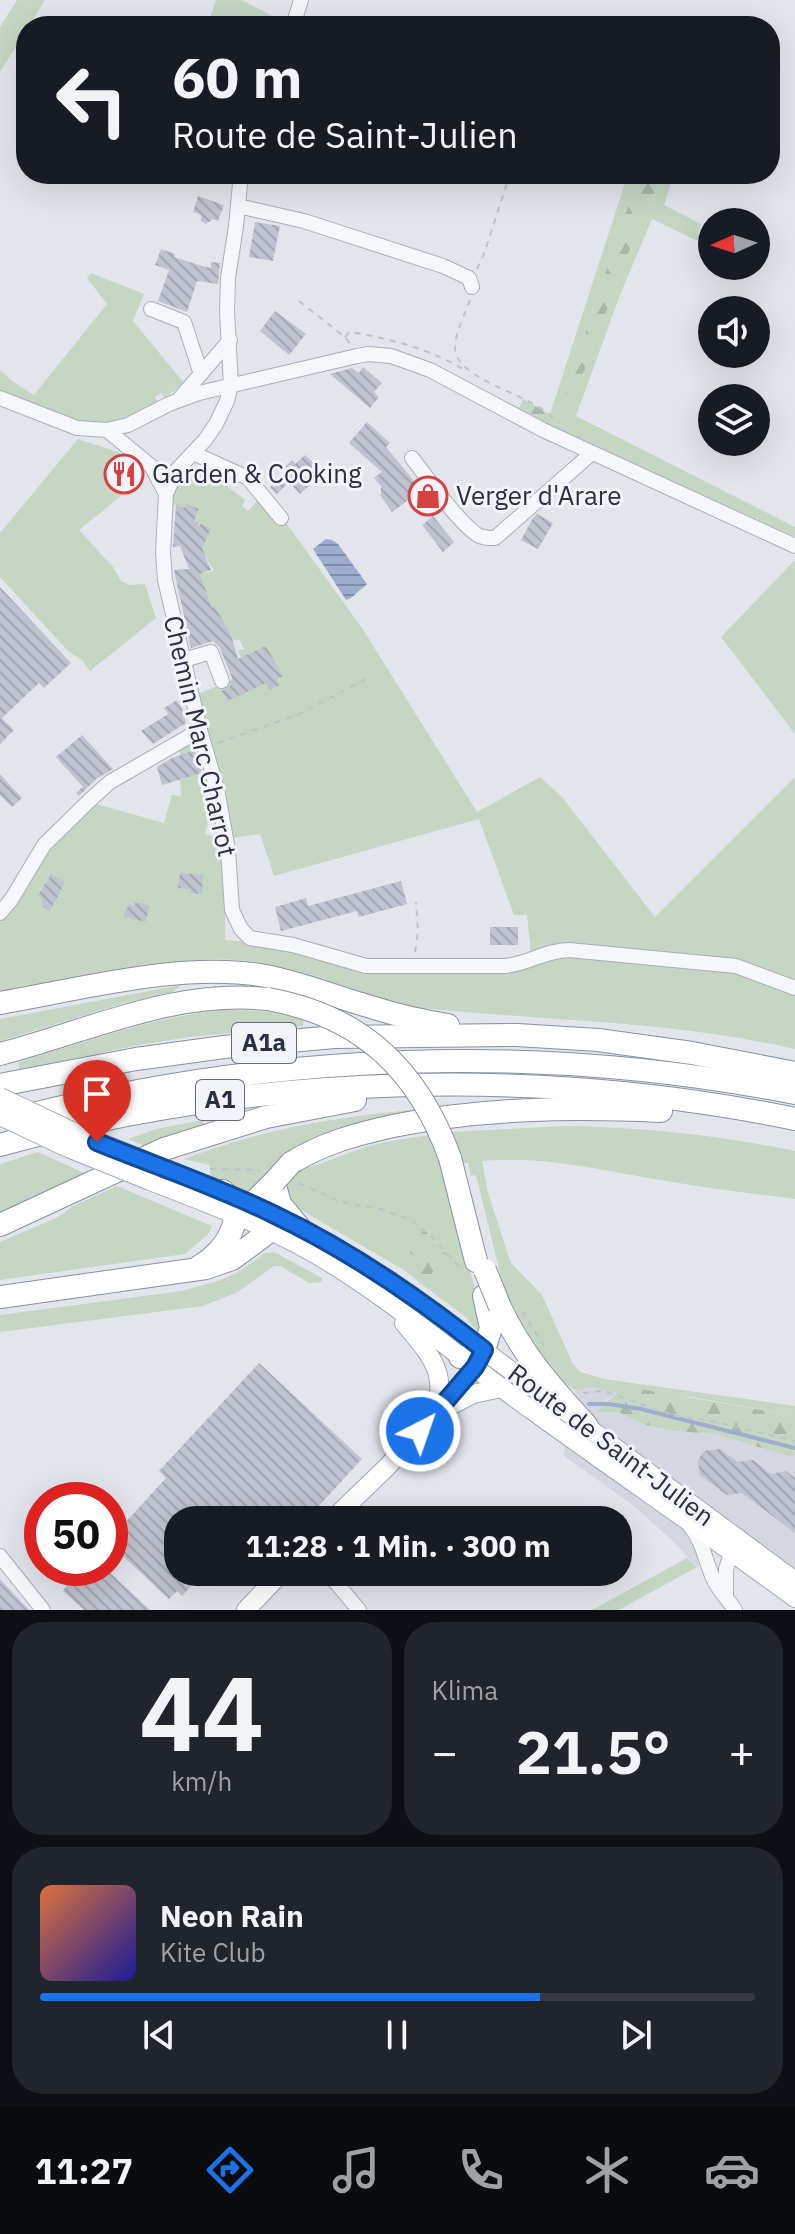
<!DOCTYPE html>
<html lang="de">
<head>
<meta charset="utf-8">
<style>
  :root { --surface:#171b24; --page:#20242c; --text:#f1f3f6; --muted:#9ea1a6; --line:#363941; --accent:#1a73e8 }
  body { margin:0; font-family:"IBM Plex Sans",sans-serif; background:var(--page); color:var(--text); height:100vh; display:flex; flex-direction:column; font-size:30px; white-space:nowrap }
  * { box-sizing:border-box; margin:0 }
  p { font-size:26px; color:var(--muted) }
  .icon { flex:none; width:44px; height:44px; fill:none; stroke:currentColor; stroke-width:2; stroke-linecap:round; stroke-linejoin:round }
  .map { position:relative; height:1610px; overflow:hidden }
  .panel { display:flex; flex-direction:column; gap:12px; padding:12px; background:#0d0f14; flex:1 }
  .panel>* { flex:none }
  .banner { position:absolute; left:16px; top:16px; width:764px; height:168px; border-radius:32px; box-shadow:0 8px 32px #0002; background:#171b24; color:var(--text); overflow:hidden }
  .needle { width:52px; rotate:267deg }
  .buttons { position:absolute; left:698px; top:208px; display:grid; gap:16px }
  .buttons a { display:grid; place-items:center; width:72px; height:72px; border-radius:50%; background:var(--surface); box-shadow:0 8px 32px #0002; font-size:40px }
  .speed { position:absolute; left:24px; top:1482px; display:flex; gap:16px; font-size:40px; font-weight:700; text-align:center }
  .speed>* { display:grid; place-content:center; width:104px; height:104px; border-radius:50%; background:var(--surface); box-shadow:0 8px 32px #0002; line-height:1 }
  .speed .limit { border:12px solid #d22; background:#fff; color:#111 }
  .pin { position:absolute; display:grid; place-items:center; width:68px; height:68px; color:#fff; margin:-82px -34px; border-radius:50% 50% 50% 0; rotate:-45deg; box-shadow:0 0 8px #0007 }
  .pin .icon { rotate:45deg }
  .me { position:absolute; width:88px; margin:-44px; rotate:41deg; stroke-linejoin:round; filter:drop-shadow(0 0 6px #0008) }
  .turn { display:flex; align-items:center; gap:28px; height:168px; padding:0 24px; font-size:36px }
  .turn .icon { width:104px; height:104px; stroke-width:2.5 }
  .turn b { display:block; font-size:56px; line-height:68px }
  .big { font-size:60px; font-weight:700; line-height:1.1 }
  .panel .card { flex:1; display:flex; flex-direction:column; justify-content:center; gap:12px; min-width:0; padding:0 28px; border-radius:32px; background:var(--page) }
  .panel .dial { align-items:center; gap:0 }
  .dial b { font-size:104px; line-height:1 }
  .song { display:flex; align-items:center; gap:24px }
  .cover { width:96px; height:96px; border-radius:12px; background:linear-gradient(135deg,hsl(20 70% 55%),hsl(240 70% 35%)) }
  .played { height:8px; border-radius:4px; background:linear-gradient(90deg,var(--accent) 70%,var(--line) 70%) }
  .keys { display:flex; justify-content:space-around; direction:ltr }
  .heat { display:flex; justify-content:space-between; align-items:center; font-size:44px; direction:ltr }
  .panel .tiles { flex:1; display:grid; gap:12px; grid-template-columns:1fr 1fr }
  .card:last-child { grid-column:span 2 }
  .trip { position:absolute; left:164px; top:1506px; width:468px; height:80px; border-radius:32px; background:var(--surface); box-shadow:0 8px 32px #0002; font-weight:700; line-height:80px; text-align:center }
  .tab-bar { display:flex; height:128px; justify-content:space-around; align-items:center; background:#090b0e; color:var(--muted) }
  .tab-bar .icon { width:56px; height:56px }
  .tab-bar .on { color:var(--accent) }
  .tab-bar b { font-size:36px; color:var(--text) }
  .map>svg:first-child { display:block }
  .built { fill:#d4d7e1 }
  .green { fill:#c5d6c3 }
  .forest { fill:url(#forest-firs) }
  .water { fill:url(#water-rules) }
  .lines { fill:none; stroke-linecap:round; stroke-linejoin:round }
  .stream { stroke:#9cadce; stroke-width:4 }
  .building { fill:url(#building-back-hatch) }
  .minor-casing { stroke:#abaeba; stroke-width:16 }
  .major-casing { stroke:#a1a7b8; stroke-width:20 }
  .highway-casing { stroke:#8990a3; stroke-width:24 }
  .path { stroke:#c1c3cb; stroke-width:2; stroke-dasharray:6 6; stroke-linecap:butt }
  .minor { stroke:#f6f7fa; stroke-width:14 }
  .major { stroke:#fff; stroke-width:18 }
  .highway { stroke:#fff; stroke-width:22 }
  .major-bridge-casing { stroke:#a1a7b8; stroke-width:20; stroke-linecap:butt }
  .highway-bridge-casing { stroke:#8990a3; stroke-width:24; stroke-linecap:butt }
  .major-bridge { stroke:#fff; stroke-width:18 }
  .highway-bridge { stroke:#fff; stroke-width:22 }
  .route-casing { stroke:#114b97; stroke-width:20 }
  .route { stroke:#1a73e8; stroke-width:14 }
  .labels { text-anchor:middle; stroke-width:6; stroke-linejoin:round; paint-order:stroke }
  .shield { fill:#f3f4f9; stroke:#666a7b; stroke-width:2 }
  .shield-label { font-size:24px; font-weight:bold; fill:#292f45 }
  .poi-label { font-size:26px; fill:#292f45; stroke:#f3f4f9; text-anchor:start }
  .street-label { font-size:26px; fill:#292f45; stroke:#f3f4f9 }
</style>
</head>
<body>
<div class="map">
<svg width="795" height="1610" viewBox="0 0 795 1610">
  <defs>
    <pattern id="forest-firs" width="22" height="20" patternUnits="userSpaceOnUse" patternTransform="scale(2)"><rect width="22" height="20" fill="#c5d6c3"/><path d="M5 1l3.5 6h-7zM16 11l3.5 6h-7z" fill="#a9b8a9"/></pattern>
    <pattern id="water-rules" width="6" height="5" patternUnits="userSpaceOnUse" patternTransform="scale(2)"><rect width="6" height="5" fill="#9cadce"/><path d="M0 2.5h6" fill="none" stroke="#7f8da9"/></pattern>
    <pattern id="building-back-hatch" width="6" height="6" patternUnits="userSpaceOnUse" patternTransform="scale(2)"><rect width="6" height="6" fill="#bfc3cf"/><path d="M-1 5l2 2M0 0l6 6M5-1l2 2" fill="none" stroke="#a4a8b3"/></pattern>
  </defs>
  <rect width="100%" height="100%" fill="#e3e5ec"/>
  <polygon class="built" points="590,1387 619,1393 605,1401 597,1412 620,1413 645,1425 673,1431 715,1434 791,1457 795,1453 795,1590 726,1538 697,1567 671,1539 630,1503 564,1456 575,1390"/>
  <g class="green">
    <polygon points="17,0 45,0 29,26 26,26 26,31 0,72 0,27"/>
    <polygon points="216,0 242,0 286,23 286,26 207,26"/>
    <polygon points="628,174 639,174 556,422 550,414"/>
    <polygon points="665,174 674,174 664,205 701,224 698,234 712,242 712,248 652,219 620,295 576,416 795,527 795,537 552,426 565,422 627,256"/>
    <path d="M91 273 144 294 133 321 184 383 165 398 161 393 155 397 158 403C138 413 114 424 91 424 67 423 24 401 0 391V370L12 381 34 395 107 304 87 278Z"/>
    <polygon points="78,439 118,452 144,477 79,530 113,567 121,581 129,585 145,584 156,618 90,671 82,660 68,651 0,577 0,533"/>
    <polygon points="214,465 222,469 218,479 245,500 242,506 248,511 261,497 284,520 362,628 477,812 540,777 562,797 655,917 795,777 795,983 756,967 531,954 527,915 514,915 479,819 274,876 260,834 233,838 198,694 235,679 241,659 238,651 244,649 239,639 234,641 211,608 200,574 214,571 194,535 200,523 194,521 199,508 186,504 184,508 175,504 172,510 172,494 188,467 202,475 205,470 211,474"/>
    <polygon points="795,560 795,734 721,637"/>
    <path d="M193 742 202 750 216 807H212L205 834 221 839 225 860V940L261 943 349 968 580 956 721 970 740 975 795 994V1049C671 1020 540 1021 413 1007 360 994 309 972 255 962 216 956 177 961 139 967 92 974 46 982 0 992V923L52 845 93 803 164 823 172 795 181 796 180 780 204 772 198 750 181 755 178 747Z"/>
    <polygon points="181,985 173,992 128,1004 125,1003 0,1041 0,1019"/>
    <path d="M222 1010C250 1010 277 1011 304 1018L303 1026 190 1037 139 1045 19 1070V1062C86 1042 153 1017 222 1010Z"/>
    <path d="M410 1110 416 1117 367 1126 251 1193 210 1178V1165L184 1159C260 1130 329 1118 410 1110Z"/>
    <polygon points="203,1120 204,1125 148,1147 128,1139 156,1129"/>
    <path d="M563 1126C642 1127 718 1135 795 1151V1199C750 1193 705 1188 660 1180 602 1170 541 1155 482 1161L488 1193 511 1263 542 1295 573 1364 580 1372 604 1379 795 1406V1416L692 1397 619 1393 590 1387 575 1390 545 1371 523 1333 504 1289 476 1175 471 1176 468 1163H460L450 1132Z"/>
    <path d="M431 1135 483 1316 479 1335 466 1317 429 1290 434 1266 450 1258 426 1230 416 1237 404 1270 294 1206C283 1188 287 1179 304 1167 314 1168 349 1152 363 1148 385 1141 409 1138 431 1135Z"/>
    <polygon points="38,1152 86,1174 0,1214 0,1164"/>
    <polygon points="117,1186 212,1226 208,1234 185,1254 0,1280 0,1242 58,1217 73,1206"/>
    <polygon points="274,1252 322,1278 322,1282 309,1283 280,1266 274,1266 238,1292 203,1306 0,1332 0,1315 182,1291 221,1280 240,1271 265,1253"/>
    <polygon points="687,1558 697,1567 619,1610 592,1610"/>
  </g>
  <g class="forest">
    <polygon points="639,174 665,174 627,256 565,422 552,426 519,408 523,399 549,414 556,421"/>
    <polygon points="425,1230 450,1258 434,1266 429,1290 404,1270 416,1237"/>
    <path d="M623 1386 795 1416V1453L791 1457 715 1434 673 1431 645 1425 620 1413 596 1412C605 1401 617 1396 623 1386Z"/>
  </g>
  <polygon class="water" points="326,539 332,540 338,544 367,584 351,598 346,600 313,549"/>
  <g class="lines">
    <polyline class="stream" points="589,1404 609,1404 641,1409 795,1448"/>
  </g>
  <g class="building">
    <polygon points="198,196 224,205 218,221 213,219 206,224 201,221 201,215 193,212"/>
    <polygon points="255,222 280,226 273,261 249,257"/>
    <polygon points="161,249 175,254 174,257 202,266 211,268 211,262 220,263 218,284 197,281 187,312 158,301 169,270 155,265"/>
    <polygon points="275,311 306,334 289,355 260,331"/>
    <polygon points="363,367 382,383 374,392 379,397 370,408 330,374 352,368 359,373"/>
    <polygon points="367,422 390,443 386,447 414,481 416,480 423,489 392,512 380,495 381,494 381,486 374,478 382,472 349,443"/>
    <polygon points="305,455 315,464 304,475 312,483 300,494 289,482 277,494 270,487 285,473 282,470 292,460 295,464"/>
    <polygon points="125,457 140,473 123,491 107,476"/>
    <polygon points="186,503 199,509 194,521 199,523 197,526 201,524 211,528 202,548 211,570 200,574 212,608 215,607 231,635 238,659 266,646 283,676 277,679 280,685 270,690 266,683 227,701 222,691 230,687 232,678 220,648 213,641 191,648 174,570 189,569 180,546 173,547 176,504 184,508"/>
    <polygon points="537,514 553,523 538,549 521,540 533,518"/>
    <polygon points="433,516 454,542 443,552 422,525"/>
    <polygon points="0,587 71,663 44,688 39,683 2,718 14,730 0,744"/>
    <polygon points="177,700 182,708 186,723 153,744 141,731 168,714 164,708"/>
    <polygon points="82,735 113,769 96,779 79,796 76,793 83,787 56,757"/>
    <polygon points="195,750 202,773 162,785 157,767 172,758"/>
    <polygon points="0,774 22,798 12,807 0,795"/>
    <polygon points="180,873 203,875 202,894 191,893 191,889 178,888"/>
    <polygon points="51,874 65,882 50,911 43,907 42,898 38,896"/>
    <polygon points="401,881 407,904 359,917 357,911 281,931 275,907 306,898 308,906"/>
    <polygon points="136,902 150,906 145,922 124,916 129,904 134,906"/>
    <rect x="490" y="927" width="28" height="18"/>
    <polygon points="259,1363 362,1459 306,1520 178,1520 178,1572 204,1572 182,1596 177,1591 169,1599 113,1547 117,1542 112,1537 166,1478 159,1471"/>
    <polygon points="720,1449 738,1462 753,1460 771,1474 786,1471 795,1478 795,1533 742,1493 727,1495 700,1475 698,1460 704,1451"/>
    <polygon points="64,1568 105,1568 150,1610 84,1610 63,1591 68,1584 58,1575"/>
    <polygon points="0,1579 29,1610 0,1610"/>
  </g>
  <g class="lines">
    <g class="minor-casing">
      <g id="minor">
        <polyline points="293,26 301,0"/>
        <polyline points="238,206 304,221 443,266 469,278 472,287"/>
        <polyline points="151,309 184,322 201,374"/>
        <polyline points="0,398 77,428 107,430 128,425 169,404 199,393 357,356 368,354 391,356 430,370 543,430 795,546"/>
        <polyline points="180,398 230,340"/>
        <path d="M107 430 152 467 166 494 163 553 165 580 200 730 217 789 228 850 232 910 241 929 250 938 293 945 366 966H505C528 964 546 950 569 950L736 966 795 988"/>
        <polyline points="193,453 248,478 281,518"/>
        <path d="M412 458C430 481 453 516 476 534 482 538 488 538 495 538L592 453"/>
        <polyline points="166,494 176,471 205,440 216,424 227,401 231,385 227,312 228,278 236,226 241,174"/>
        <polyline points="184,660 211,652 222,681"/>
        <polyline points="0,913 11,900 44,845 91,799 110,782 200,730"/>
        <path d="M690 1526C703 1542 705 1560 713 1578 718 1590 728 1599 735 1610"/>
        <polyline points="0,1556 43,1610"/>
        <polyline points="327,1572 359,1610"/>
        <polyline points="726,1596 726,1569 732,1551"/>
      </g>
    </g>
    <g class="major-casing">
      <g id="major">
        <path d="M171 1171C248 1200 320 1236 390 1281L795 1581"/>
        <path d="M150 1181C210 1204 271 1227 327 1261 399 1305 464 1362 533 1411 620 1474 708 1534 795 1598"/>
        <path d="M404 1323C428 1353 450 1372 434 1413"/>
        <polyline points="446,1408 473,1394 501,1388"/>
        <polyline points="332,1520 387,1467 437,1413 475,1367 481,1356"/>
        <polyline points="246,1610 282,1572"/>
      </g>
    </g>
    <g class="highway-casing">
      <g id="highway">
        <path d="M0 1003C82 989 183 961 266 976 302 983 336 997 371 1007 396 1015 422 1021 448 1025"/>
        <path d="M0 1054C89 1031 174 989 268 999"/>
        <polyline points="0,1085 136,1059 224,1047 335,1037 420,1036 517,1035 598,1040 692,1053 795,1073"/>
        <path d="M21 1117C273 1052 539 1043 795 1093"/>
        <path d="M0 1145C251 1074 539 1066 795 1119"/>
        <polyline points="450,1158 476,1261"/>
        <path d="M291 1163C323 1143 357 1134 393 1126 482 1108 571 1107 661 1111"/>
        <polyline points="274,1182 280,1204 299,1227"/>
        <polyline points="235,1215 257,1199 274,1182"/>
        <polyline points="0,1225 164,1149 266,1117 355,1100"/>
        <path d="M200 1266C224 1253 251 1214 223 1191"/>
        <polyline points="0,1297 206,1268 232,1259 270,1231"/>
        <path d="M500 1307C523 1356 551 1386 587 1426"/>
        <polyline points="460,1357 476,1355 484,1350 491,1328 484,1296"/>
      </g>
    </g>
    <g class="path">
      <polyline points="477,269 484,254 510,174"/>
      <path d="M470 300C465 314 455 333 455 348 456 381 533 394 554 419"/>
      <polyline points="299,301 345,337 350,344"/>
      <path d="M345 337 349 332 356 333C394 340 429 349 463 369"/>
      <polyline points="218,743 299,714 368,678"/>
      <polyline points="415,952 418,932 416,902"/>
      <polyline points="210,1169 259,1170"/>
      <polyline points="299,1183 341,1202 380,1209 411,1220 433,1238 461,1269"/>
      <polyline points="522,1311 544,1346"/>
      <polyline points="583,1393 604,1391 676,1416 712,1421 795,1441"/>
    </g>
    <use href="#minor" class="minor"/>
    <use href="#major" class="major"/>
    <use href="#highway" class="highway"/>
    <g class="major-bridge-casing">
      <g id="major-bridge">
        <polyline points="0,1097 74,1132 171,1171"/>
        <polyline points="0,1116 68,1148 150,1181"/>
      </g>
    </g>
    <g class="highway-bridge-casing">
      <g id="highway-bridge">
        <path d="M268 999C362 1016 418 1070 450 1158"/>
        <polyline points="274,1182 291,1163"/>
        <polyline points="485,1270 500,1307"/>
      </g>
    </g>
    <use href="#major-bridge" class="major-bridge"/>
    <use href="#highway-bridge" class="highway-bridge"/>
  </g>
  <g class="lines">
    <g class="route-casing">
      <path id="route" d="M97 1142C156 1166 216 1186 273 1214 349 1250 419 1298 484 1350L475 1367 420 1431"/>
    </g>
    <use href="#route" class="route"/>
  </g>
  <defs>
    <g id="restaurant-ring" transform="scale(2)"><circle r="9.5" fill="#f3f4f9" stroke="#d74142" stroke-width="1.5"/><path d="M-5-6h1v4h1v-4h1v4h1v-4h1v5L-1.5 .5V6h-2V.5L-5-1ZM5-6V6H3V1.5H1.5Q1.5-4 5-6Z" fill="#d74142"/></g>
    <g id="shop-ring" transform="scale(2)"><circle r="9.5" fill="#f3f4f9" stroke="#d74142" stroke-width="1.5"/><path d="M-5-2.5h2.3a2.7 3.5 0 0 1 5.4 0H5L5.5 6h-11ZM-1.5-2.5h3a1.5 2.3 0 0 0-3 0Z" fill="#d74142"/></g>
  </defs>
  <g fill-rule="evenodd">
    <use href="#restaurant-ring" x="124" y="474"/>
    <use href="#shop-ring" x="428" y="496"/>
  </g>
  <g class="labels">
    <g class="shield">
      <rect x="232" y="1023" width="64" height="40" rx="6"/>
      <rect x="196" y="1080" width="48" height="40" rx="6"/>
    </g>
    <g class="shield-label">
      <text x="264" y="1051">A1a</text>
      <text x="220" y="1108">A1</text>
    </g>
    <g class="poi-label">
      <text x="152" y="483">Garden &amp; Cooking</text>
      <text x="456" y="505">Verger d'Arare</text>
    </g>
    <g class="street-label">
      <text transform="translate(200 736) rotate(77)" y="9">Chemin Marc Charrot</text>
      <text transform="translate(611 1445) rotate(37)" y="9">Route de Saint-Julien</text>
    </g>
  </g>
</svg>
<div class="buttons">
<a><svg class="needle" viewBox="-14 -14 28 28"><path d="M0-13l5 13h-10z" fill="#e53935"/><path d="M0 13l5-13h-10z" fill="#9ea1a6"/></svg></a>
<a><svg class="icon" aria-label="sound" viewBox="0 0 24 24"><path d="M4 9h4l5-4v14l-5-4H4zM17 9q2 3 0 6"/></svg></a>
<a><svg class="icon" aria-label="layers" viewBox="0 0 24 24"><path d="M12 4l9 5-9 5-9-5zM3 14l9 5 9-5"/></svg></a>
</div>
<div class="speed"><div class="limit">50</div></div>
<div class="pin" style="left:97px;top:1142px;background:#d93025"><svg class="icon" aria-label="arrive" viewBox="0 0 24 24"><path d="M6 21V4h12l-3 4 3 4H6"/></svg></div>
<svg class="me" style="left:420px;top:1431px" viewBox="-20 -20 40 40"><circle r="17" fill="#1a73e8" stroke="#fff" stroke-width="3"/><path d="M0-11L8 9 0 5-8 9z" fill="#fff"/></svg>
<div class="trip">11:28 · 1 Min. · 300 m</div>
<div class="banner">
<div class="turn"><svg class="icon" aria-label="left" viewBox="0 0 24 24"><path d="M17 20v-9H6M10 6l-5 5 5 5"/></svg><div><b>60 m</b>Route de Saint-Julien</div></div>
</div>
</div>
<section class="panel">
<div class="tiles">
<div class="card dial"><b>44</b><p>km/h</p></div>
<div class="card"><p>Klima</p>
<div class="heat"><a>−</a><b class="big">21.5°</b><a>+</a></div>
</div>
<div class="card">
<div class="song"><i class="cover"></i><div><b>Neon Rain</b><p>Kite Club</p></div></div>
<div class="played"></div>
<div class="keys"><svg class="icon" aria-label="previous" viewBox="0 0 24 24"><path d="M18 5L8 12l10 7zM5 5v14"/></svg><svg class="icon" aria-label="pause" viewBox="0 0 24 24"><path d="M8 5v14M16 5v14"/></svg><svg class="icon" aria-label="next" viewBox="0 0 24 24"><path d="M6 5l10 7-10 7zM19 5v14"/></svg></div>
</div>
</div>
</section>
<nav class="tab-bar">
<b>11:27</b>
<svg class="icon on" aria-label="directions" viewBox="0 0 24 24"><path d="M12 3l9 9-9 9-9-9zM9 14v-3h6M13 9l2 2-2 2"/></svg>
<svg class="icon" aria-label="music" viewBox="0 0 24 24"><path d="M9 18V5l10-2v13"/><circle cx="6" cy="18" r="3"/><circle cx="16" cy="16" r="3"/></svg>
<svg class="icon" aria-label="phone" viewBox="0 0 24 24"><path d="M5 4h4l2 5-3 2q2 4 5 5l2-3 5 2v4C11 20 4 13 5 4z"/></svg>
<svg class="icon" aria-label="climate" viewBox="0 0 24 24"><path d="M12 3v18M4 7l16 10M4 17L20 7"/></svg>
<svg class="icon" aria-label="car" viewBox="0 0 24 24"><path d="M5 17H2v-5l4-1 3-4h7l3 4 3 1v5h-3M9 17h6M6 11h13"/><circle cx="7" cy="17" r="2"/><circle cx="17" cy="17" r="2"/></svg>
</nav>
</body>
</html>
